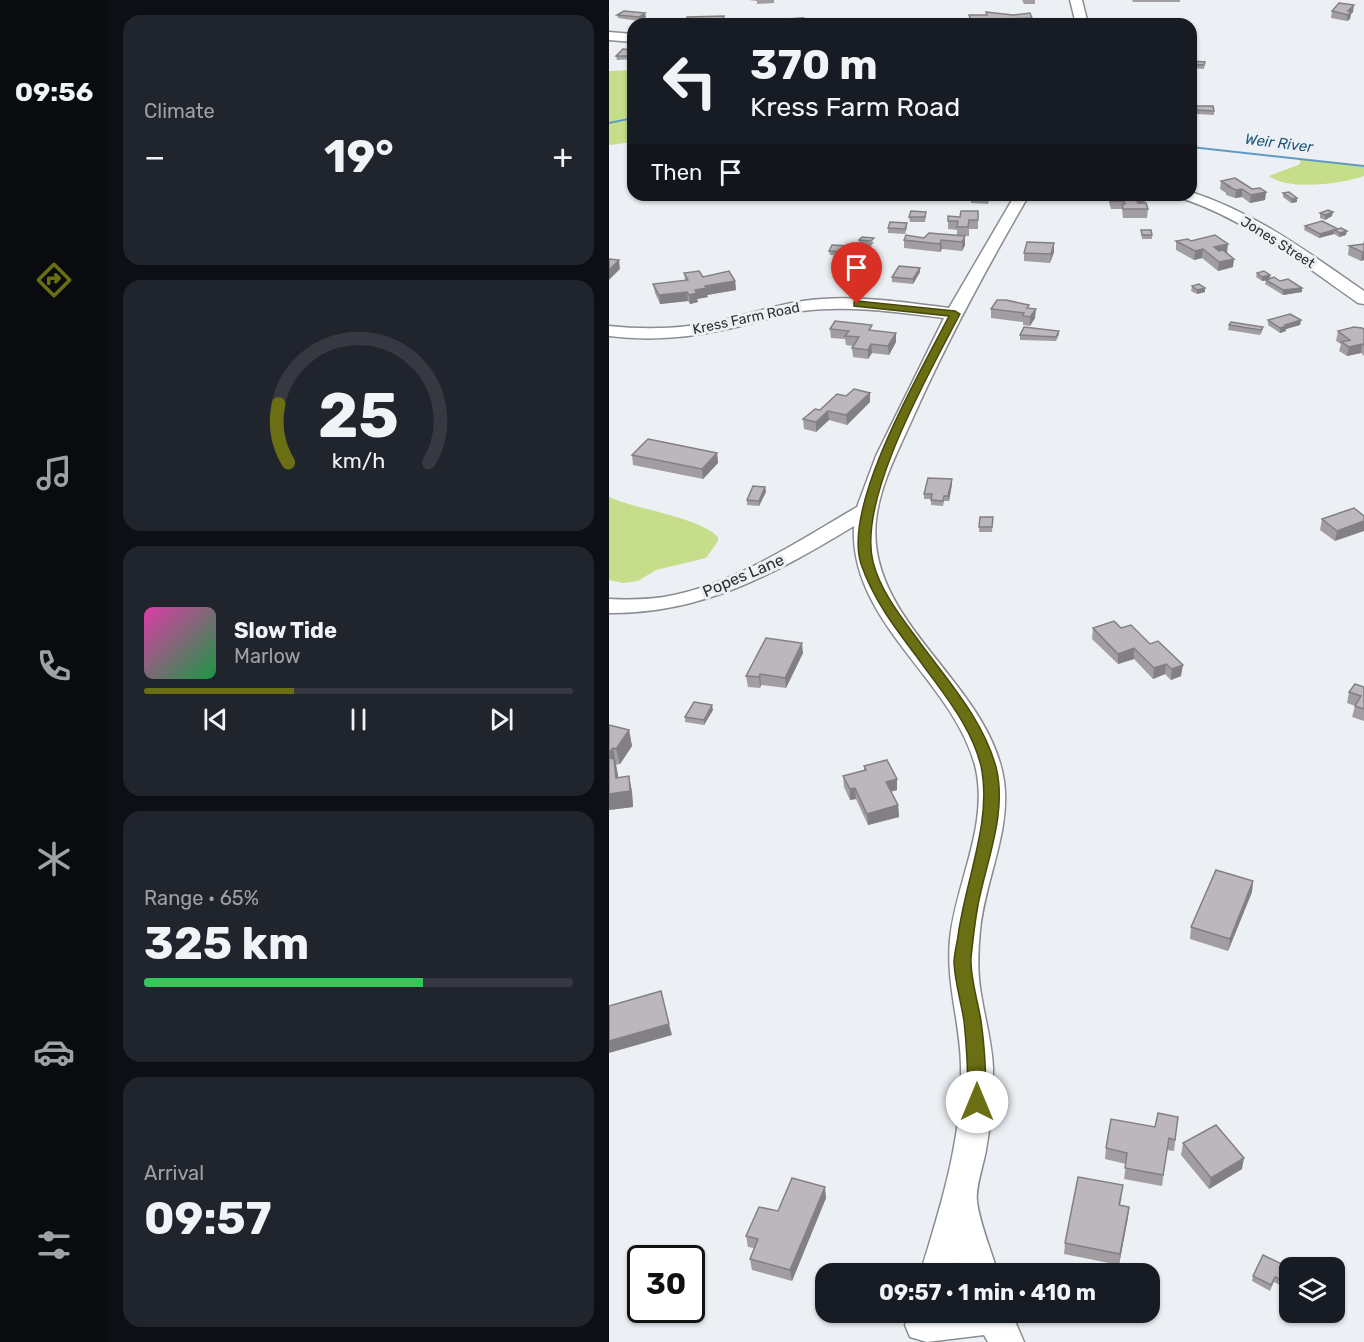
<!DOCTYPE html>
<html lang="en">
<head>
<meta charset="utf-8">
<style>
  :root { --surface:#171b24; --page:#20242c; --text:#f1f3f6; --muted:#9ea1a6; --line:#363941; --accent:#6b6f14 }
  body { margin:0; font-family:Rubik,sans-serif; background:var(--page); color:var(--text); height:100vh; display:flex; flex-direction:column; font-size:22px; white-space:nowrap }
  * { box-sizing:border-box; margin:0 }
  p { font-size:20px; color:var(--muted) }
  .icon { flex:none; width:33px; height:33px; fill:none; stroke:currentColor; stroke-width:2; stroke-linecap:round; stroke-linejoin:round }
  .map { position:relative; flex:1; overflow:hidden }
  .panel { display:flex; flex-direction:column; gap:15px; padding:15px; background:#0d0f14; width:501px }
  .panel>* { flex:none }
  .banner { position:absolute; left:18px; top:18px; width:570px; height:183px; border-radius:18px; box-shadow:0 2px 4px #0004; background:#171b24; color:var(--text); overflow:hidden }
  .buttons { position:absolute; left:670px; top:1257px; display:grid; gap:12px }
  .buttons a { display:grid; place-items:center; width:66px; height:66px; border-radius:12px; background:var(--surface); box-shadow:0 2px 4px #0004; font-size:30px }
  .speed { position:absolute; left:18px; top:1245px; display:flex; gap:12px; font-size:30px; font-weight:700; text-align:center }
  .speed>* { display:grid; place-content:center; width:78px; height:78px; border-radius:50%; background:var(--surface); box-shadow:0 2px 4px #0004; line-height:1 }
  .speed .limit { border:3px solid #111; border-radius:9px; background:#fff; color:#111 }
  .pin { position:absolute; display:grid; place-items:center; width:51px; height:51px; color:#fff; margin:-62px -26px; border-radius:50% 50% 50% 0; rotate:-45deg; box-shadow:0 0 6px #0007 }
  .pin .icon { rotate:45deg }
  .me { position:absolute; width:66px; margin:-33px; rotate:0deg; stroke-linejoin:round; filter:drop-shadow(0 0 4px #0008) }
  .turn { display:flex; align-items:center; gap:21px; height:126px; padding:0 24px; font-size:27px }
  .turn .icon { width:78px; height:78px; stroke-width:2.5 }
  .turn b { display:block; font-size:42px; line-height:51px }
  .then { display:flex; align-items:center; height:57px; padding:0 24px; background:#0003; gap:12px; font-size:22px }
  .big { font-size:45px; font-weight:700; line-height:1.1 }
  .panel .card { flex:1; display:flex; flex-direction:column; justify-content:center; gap:9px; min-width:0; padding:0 21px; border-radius:18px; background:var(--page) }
  .panel .dial { align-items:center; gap:0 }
  .dial svg { height:156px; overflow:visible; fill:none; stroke:var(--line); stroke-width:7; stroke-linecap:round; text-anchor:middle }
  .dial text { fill:var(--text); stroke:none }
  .song { display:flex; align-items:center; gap:18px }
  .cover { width:72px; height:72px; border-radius:9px; background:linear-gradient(135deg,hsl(320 70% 55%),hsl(140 70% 35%)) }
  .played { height:6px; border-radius:3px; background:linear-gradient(90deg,var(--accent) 35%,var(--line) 35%) }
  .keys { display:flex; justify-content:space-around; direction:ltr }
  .heat { display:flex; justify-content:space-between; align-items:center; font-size:33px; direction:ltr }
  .charge { height:9px; border-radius:4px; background:linear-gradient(90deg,#34c759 65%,var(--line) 0) }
  .trip { position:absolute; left:206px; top:1263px; width:345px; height:60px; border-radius:18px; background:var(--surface); box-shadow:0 2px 4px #0004; font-weight:700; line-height:60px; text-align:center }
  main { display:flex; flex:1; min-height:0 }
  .tabs { display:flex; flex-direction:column; width:108px; justify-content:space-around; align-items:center; background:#090b0e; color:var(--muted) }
  .tabs .icon { width:42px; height:42px }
  .tabs .active { color:var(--accent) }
  .tabs b { font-size:27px; color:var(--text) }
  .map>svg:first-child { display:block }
  .green { fill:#c6dd8a }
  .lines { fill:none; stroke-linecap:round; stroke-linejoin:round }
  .stream { fill:#6099c1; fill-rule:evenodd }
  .minor-casing { stroke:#898d91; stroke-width:3 }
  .minor { fill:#fff; fill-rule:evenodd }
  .wall { fill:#a19da1 }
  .shaded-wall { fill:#838083 }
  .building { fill:#bbb7bb; stroke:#838083; stroke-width:1.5 }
  .route { fill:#6b6f14; stroke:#46480d; stroke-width:1.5 }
  .labels { text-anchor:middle; stroke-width:6; stroke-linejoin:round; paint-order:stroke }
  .far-street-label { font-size:14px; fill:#2e3031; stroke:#ecf0f4 }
  .far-water-label { font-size:15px; font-style:italic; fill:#1f5a80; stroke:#ecf0f4 }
  .street-label { font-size:16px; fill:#2e3031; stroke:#ecf0f4 }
</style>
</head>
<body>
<main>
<nav class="tabs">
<b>09:56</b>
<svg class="icon active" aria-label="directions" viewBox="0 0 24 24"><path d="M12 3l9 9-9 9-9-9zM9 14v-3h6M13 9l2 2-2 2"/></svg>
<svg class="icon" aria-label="music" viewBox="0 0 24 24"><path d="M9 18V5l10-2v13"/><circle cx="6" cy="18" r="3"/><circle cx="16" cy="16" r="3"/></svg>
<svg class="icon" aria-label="phone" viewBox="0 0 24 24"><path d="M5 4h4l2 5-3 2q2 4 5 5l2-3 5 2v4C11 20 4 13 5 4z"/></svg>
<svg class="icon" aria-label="climate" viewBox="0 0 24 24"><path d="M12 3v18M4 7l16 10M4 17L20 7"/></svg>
<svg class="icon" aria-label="car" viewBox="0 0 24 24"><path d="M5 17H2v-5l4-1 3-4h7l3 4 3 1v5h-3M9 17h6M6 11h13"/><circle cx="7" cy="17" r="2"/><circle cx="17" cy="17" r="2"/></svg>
<svg class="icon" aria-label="filters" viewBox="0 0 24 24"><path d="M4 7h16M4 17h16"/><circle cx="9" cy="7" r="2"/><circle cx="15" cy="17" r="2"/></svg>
</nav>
<section class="panel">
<div class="card"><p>Climate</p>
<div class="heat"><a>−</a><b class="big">19°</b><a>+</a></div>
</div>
<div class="card dial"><svg viewBox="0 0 100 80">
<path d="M14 69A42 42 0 1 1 86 69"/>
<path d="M14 69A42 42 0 0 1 9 39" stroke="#6b6f14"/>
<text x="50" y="56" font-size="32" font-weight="700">25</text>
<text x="50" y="72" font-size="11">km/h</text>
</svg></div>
<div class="card">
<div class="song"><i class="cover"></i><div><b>Slow Tide</b><p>Marlow</p></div></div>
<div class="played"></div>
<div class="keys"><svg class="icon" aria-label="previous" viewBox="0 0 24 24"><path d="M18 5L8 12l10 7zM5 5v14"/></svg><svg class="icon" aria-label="pause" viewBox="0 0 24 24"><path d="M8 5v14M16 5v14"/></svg><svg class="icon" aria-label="next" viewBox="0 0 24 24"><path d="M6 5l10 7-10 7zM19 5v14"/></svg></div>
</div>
<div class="card"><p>Range · 65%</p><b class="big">325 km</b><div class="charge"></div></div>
<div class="card"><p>Arrival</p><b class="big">09:57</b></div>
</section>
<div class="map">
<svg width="755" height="1342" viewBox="0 0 755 1342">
  <rect width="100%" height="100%" fill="#ecf0f4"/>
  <g class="green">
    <polygon points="24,70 24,142 0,145 0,71"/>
    <path d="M689 159 755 166V176C733 184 680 191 660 176L689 165 692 162Z"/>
    <path d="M0 497C29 510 90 517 109 537V541L97 558 47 570 29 581 14 583 0 580Z"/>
  </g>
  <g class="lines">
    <g class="stream">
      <polygon points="24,117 24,119 0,124 0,122"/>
      <polygon points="582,146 755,165 755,167 582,148"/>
    </g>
    <g class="minor-casing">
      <g id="minor">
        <polygon points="461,0 473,0 479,24 467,24"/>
        <polygon points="0,32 24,34 24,42 0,40"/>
        <path d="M582 192C647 213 700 253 755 291V304L749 303C692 263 638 220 572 198L570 195H582Z"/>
        <path d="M406 195H420C377 269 337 343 302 422 288 453 271 485 267 520 256 622 381 683 395 781 402 831 376 880 371 930 369 951 368 972 372 994 376 1019 383 1043 384 1068 384 1096 382 1123 377 1150 375 1163 366 1188 368 1201 370 1222 383 1252 389 1274H353L350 1262 347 1274H311C332 1206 354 1136 352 1065 351 1021 337 985 341 939 347 882 381 823 366 765 342 678 240 622 245 526 167 573 94 614 0 613V599C22 600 43 600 65 595 131 581 191 540 248 507L267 456 335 318C288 312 240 305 193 311 168 315 143 324 118 329 79 338 40 341 0 336V326C38 330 76 329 114 320 140 314 167 305 194 301 242 294 292 302 340 308Z"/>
        <polygon points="301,1313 402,1312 415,1342 379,1342 375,1335 318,1342 301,1337 296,1325"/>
      </g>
    </g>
    <use href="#minor" class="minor"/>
  </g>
  <g class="wall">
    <polygon points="140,0 165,0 165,3 148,4 148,1"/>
    <polygon points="413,0 426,0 426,4 415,4"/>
    <polygon points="523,0 571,0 571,2 524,2"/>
    <polygon points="723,11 744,12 742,14 741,19 738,21 722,18"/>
    <polygon points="377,12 423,18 423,24 361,24 360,15 377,15"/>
    <polygon points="8,15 37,17 30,21 9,18"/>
    <polygon points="115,16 115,24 77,24 77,21"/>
    <polygon points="24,50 24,59 8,60 7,56"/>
    <polygon points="596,62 595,69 582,68 582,64"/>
    <polygon points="587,106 605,111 605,115 587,114"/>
    <polygon points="612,181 657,192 656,200 641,203 633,197 626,198 617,195 617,193 611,189"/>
    <polygon points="674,193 688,198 688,202 682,203 674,197"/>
    <polygon points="355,195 387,195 385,201 380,201 379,204 362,203 362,197 355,197"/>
    <polygon points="500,195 537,197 536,203 539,209 538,218 514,218 513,209 502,209 500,202"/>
    <polygon points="369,211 369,229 360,229 360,236 351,236 356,236 356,245 353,251 333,249 331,252 295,248 295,240 348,235 348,230 339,229 339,216 351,217"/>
    <polygon points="711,213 723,216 716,220 711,218"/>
    <polygon points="317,216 316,222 301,222 300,217"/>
    <polygon points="713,221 737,235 730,237 725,234 710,238 695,230 696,226"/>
    <polygon points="298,223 298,228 296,234 279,233 279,228"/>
    <polygon points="532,230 543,235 543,239 533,239"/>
    <polygon points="250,240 265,242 262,246 250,245"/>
    <polygon points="755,240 755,260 752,261 739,255 740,246 754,244"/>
    <polygon points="567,241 582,241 618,253 624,267 609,271 593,258 585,260 567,250"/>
    <polygon points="445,243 445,252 441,263 415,261 415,253"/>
    <polygon points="239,246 239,251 236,256 221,255 220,251"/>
    <polygon points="311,268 311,272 304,284 283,282 283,277"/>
    <polygon points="75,273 126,281 127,290 98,295 99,297 88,299 89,302 81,304 79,301 51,304 46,293 44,284 76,281"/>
    <polygon points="648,273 661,275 661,279 693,292 674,295 656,284 657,280 653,281 647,277"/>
    <polygon points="583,286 596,292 588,294 582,291"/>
    <polygon points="420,308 426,318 421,326 414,325 414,322 382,318 382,309"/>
    <polygon points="659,320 692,320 691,325 677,329 677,331 671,333 659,325"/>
    <polygon points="620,325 654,327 653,332 651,335 619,330"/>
    <polygon points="221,329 264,331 287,333 287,342 280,355 263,353 259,359 244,357 243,348 244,346 237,345 236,339 222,338"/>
    <polygon points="755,329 755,356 752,353 738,356 730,351 732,344 727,341 729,331"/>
    <polygon points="450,331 450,335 447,341 411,340 411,335"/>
    <polygon points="261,393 261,402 238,425 220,420 207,432 195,429 194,419 211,410 237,396"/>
    <polygon points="108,453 109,463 94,479 24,465 23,455"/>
    <polygon points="343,484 340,501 335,501 334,506 322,505 322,499 315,499 315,494"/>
    <polygon points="156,487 157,492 150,506 138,505 138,500"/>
    <polygon points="745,508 726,541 711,530 713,519"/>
    <polygon points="371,517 384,517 383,532 370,532"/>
    <polygon points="484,628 512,628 572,676 562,680 556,674 544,679 525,659 509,664 483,639"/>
    <polygon points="194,653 177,688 152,685 151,688 139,687 137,676"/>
    <polygon points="755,687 755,721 743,717 746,706 738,703 740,692"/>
    <polygon points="104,710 95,725 76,722 76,717"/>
    <polygon points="0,725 20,730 23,746 11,764 6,765 9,778 20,776 23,792 24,807 0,810"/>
    <polygon points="255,766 288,779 288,790 282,791 289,805 290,817 259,825 247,799 241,800 235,787 234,776 255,770"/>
    <polygon points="644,881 643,892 619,951 581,939 582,927"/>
    <polygon points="569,1117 565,1151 558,1150 553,1186 515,1179 517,1164 496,1159 497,1148"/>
    <polygon points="574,1143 633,1169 600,1189 572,1155"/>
    <polygon points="513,1197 511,1205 520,1207 510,1265 455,1254 456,1243"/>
    <polygon points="217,1198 183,1281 143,1270 141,1259 145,1248 139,1247 137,1236 169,1211"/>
    <polygon points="680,1274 674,1287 665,1282 661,1291 643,1281 644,1276"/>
  </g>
  <g class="shaded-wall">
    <polygon points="745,5 744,12 742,14 741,19 738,21 739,11"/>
    <polygon points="36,13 37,17 30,21 30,17"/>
    <polygon points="633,189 633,197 626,198 627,190"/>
    <polygon points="657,192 656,200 641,203 642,195"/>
    <polygon points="688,198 688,202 682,203 683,199"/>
    <polygon points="724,212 723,216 716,220 716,215"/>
    <polygon points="725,230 725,234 710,238 711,234"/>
    <polygon points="738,231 737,235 730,237 731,233"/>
    <polygon points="356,236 356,245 353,251 353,242"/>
    <polygon points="332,240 333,249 331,252 331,244"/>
    <polygon points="445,243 445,252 441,263 442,254"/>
    <polygon points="619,244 618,253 604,256 605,247"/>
    <polygon points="239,246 239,251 236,256 236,252"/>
    <polygon points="594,249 593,258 585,260 586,251"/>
    <polygon points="753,252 755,252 755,260 752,261"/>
    <polygon points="625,259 624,267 609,271 610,262"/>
    <polygon points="10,260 11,269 0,280 0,270"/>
    <polygon points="311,268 311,272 304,284 304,279"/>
    <polygon points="661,275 661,280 653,281 653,277"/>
    <polygon points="126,281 127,290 98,295 99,297 88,299 89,302 81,304 80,295 86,290 96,286"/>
    <polygon points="596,288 596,292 588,294 588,290"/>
    <polygon points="693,288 693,292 674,295 674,290"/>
    <polygon points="78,292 79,301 51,304 50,295"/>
    <polygon points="427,309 426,318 421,326 421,317"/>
    <polygon points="692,320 691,325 677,329 677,331 671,333 671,328 676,325"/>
    <polygon points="287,333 287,342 280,355 279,346"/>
    <polygon points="262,344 263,353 259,359 259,350"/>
    <polygon points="753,344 752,353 738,356 740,347"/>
    <polygon points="261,393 261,402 238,425 237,415"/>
    <polygon points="219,411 220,420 207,432 207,422"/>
    <polygon points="108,453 109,463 94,479 93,469"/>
    <polygon points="343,479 343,484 340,501 339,496"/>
    <polygon points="156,487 157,492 150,506 150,501"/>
    <polygon points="755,521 755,531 726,541 728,531"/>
    <polygon points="193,643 194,653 177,688 176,678"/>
    <polygon points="525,648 525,659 509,664 509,654"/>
    <polygon points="557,664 556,674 544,679 545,668"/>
    <polygon points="574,665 572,676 562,680 563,669"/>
    <polygon points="151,674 152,685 151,688 150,677"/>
    <polygon points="103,705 104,710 95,725 95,720"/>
    <polygon points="20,730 23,746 11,764 7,749"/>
    <polygon points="4,748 9,775 10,792 20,776 23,792 24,807 0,810 0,753"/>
    <polygon points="288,779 288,790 278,793 277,782"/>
    <polygon points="246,788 247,799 241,800 241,789"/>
    <polygon points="289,805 290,817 259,825 258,814"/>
    <polygon points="644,881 643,892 619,951 621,939"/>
    <polygon points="60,1024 63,1035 0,1053 0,1041"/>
    <polygon points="635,1158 633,1169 600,1189 602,1178"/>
    <polygon points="216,1187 217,1198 183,1281 181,1270"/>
    <polygon points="520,1207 519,1218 510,1265 511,1254"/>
    <polygon points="681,1269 680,1274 674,1287 675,1281"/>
  </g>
  <g class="building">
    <polygon points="730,3 745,5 739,11 742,12 739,15 723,11"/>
    <polygon points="15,11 36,13 30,17 8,15"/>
    <polygon points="377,12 404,15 421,13 423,18 376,20 377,24 363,24 360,15 378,15"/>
    <polygon points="115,16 114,20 77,21 78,17"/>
    <polygon points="194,18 192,20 203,19 198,24 175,23 179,19"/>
    <polygon points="14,49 24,50 24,56 7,56"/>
    <polygon points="583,61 596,62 595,65 582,64"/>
    <polygon points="587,106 604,106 605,111 588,110"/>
    <polygon points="626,178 643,189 651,188 657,192 642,195 633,189 627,190 618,186 620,186 612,181"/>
    <polygon points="680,192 688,198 683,199 674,193"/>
    <polygon points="500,195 536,195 537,197 533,197 534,201 528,201 529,203 537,203 539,209 514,209 513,204 516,204 515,201 502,201"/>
    <polygon points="719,210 724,212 716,215 711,213"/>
    <polygon points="302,211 317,212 316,217 300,217"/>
    <polygon points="352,211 369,211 369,220 360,220 359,227 348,227 349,221 339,221 339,216 351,217"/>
    <polygon points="713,221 729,229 711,234 696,226"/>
    <polygon points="281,222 298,223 296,229 279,228"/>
    <polygon points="732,228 738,231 731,233 725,230"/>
    <polygon points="532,230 542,230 543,235 533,235"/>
    <polygon points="320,233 356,236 353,242 332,240 331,244 295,240 297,235 315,238"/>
    <polygon points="606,235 619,244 605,247 610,251 614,250 625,259 610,262 594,249 586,251 567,241 579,239 582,241"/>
    <polygon points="253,237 265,238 262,241 250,240"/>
    <polygon points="418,242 445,243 442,254 415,253"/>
    <polygon points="755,244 755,252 753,252 740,246"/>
    <polygon points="223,245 239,246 236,252 220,251"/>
    <polygon points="0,259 10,260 0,270"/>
    <polygon points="290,266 311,268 304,279 283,277"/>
    <polygon points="90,271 94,277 120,271 126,281 96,286 98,288 86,290 88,293 80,295 78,292 50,295 44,284 79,280 75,273"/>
    <polygon points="655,271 661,275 653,277 648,273"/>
    <polygon points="665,277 671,281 679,279 693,288 674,290 657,280"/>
    <polygon points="590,284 596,288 588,290 583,286"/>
    <polygon points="388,300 397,300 420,305 418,308 427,309 421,317 414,316 415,313 382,309"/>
    <polygon points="681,314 692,320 676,325 678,326 671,328 659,320"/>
    <polygon points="226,321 263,325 260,330 287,333 279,346 262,344 259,350 243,348 250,337 236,336 240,331 221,329"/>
    <polygon points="622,322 654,327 652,330 620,325"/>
    <polygon points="415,327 450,331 447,337 411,335"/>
    <polygon points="745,327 753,328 755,329 755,345 753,344 740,347 732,342 741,340 729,331"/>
    <polygon points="245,389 261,393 237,415 219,411 207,422 194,419 206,409 211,410 228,394 237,396"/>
    <polygon points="39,439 108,453 93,469 23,455"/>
    <polygon points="319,478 343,479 339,496 335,496 334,501 322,500 323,494 315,494"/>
    <polygon points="144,486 156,487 150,501 138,500"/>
    <polygon points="745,508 755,516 755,521 728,531 713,519"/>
    <polygon points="371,517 384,517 383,527 370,527"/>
    <polygon points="505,621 512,628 522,625 541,644 549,641 574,665 563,669 557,664 545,668 525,648 509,654 484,628"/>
    <polygon points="157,638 193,643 176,678 151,674 150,677 137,676"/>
    <polygon points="746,684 755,687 755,709 746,706 752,696 740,692"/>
    <polygon points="85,702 103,705 95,720 76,717"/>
    <polygon points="0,725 20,730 7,749 4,748 0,753"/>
    <polygon points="0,758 5,759 7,778 20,776 21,791 0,794"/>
    <polygon points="278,760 288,779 277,782 289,805 258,814 246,788 241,789 234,776 257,770 255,766"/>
    <polygon points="607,870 644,881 621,939 582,927"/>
    <polygon points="52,991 60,1024 0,1041 0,1006"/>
    <polygon points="549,1113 569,1117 566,1140 560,1138 554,1175 516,1168 518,1153 497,1148 502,1119 546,1127"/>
    <polygon points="607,1125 635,1158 602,1178 574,1143"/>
    <polygon points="469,1177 514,1185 510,1205 520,1207 511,1254 456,1243"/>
    <polygon points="183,1178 216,1187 181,1270 141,1259 149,1239 137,1236 150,1207 169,1211"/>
    <polygon points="654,1255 681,1268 675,1281 666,1277 662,1285 644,1276"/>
  </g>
  <path class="route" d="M248 301 346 311 351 314C321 372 248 498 264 562 272 593 294 619 312 644 340 682 374 720 387 767 398 811 379 857 370 900 366 919 364 939 362 958 361 978 369 1001 372 1021 376 1048 377 1075 377 1102L374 1108 368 1110 361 1108 359 1102C359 1075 358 1048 355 1021 352 1002 346 982 345 963 345 954 348 944 349 936 356 882 382 824 373 771 365 728 332 691 308 657 286 628 264 599 252 564 233 505 312 371 340 316L245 306V302Z"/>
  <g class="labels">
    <g class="far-street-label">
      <text transform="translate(669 242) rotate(32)" y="5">Jones Street</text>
      <text transform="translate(137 318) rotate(-12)" y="5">Kress Farm Road</text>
    </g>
    <g class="far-water-label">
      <text transform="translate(670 143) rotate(7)" y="5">Weir River</text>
    </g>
    <g class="street-label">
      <text transform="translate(134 575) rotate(-23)" y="6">Popes Lane</text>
    </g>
  </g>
</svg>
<div class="buttons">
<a><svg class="icon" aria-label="layers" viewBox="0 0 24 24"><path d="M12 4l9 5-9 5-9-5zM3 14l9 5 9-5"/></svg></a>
</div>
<div class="speed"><div class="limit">30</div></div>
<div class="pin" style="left:248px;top:304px;background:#d93025"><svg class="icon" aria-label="arrive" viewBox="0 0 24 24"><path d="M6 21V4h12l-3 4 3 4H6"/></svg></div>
<svg class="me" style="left:368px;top:1102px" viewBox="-20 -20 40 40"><circle r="19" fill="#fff"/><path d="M0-13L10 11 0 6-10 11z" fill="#6b6f14"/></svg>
<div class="trip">09:57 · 1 min · 410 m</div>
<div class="banner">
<div class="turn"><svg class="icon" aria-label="left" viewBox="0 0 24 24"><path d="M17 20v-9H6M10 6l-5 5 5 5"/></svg><div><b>370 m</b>Kress Farm Road</div></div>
<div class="then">Then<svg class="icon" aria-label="arrive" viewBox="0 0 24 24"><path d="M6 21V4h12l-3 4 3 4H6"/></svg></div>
</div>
</div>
</main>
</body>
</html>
